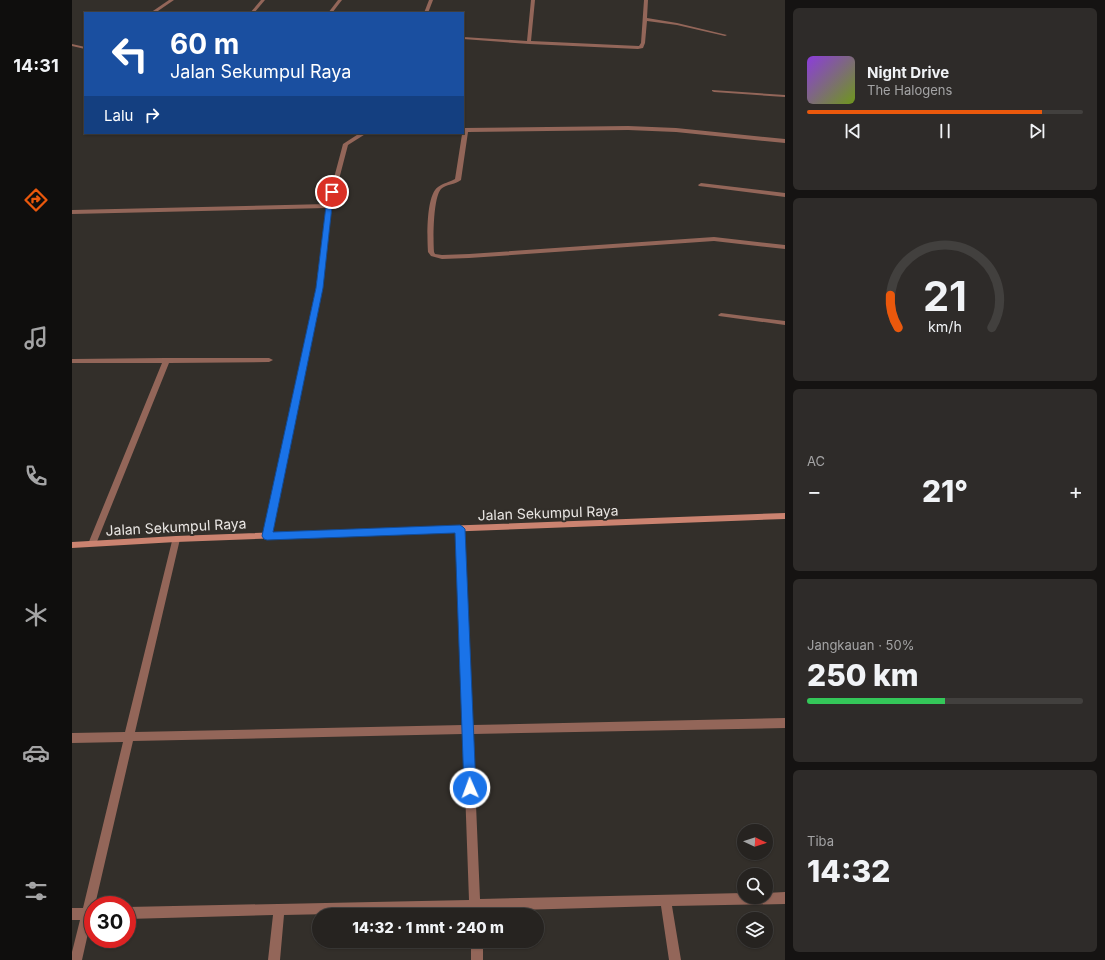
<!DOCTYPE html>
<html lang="id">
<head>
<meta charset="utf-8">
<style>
  :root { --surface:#262320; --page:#2e2b29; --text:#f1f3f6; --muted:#a4a4a5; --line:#42403e; --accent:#ea580c }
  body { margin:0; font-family:Inter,sans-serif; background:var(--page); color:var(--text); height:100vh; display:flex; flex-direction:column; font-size:15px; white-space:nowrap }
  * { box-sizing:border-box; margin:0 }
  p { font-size:13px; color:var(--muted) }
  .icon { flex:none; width:22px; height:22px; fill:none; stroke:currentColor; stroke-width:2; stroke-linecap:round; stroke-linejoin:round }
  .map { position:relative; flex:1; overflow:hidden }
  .drawer { display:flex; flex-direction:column; gap:8px; padding:8px; background:#151312; width:320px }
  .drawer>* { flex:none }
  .banner { position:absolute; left:12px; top:12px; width:380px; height:122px; border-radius:0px; box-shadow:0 1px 3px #0004,0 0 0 1px var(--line); background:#1a4fa0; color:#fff; overflow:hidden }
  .needle { width:26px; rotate:94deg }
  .tools { position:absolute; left:665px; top:824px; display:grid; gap:8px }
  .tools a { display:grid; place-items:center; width:36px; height:36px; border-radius:50%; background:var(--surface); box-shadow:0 1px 3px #0004,0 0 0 1px var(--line); font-size:20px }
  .speed { position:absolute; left:12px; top:896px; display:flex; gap:8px; font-size:20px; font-weight:700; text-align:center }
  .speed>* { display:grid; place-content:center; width:52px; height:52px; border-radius:50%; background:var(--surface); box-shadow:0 1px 3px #0004,0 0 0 1px var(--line); line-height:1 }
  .speed .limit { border:6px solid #d22; background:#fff; color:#111 }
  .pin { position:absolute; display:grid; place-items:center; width:34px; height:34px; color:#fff; margin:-17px; border:2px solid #fff; border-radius:50%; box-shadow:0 1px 4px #0007 }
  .me { position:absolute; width:44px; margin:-22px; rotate:358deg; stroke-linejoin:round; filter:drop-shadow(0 0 3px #0008) }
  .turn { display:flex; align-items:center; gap:14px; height:84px; padding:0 20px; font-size:18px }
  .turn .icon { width:52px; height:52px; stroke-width:2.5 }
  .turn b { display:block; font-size:28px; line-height:34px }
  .then { display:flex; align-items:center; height:38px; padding:0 20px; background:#0003; gap:8px; font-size:15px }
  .big { font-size:30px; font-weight:800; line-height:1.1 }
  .drawer .card { flex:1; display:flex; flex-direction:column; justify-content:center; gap:6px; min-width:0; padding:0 14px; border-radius:6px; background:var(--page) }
  .drawer .dial { align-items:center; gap:0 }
  .dial svg { height:104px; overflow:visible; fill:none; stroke:var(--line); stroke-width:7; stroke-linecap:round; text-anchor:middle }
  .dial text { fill:var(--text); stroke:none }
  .song { display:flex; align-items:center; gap:12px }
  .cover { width:48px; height:48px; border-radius:6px; background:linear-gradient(135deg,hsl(270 70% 55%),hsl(80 70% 35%)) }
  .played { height:4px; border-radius:2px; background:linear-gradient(90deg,var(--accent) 85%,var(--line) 85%) }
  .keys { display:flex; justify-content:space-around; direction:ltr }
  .heat { display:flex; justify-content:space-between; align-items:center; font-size:22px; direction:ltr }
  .charge { height:6px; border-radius:3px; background:linear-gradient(90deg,#34c759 50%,var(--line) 0) }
  .trip { position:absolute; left:240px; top:908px; width:232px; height:40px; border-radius:20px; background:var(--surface); box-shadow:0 1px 3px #0004,0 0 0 1px var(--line); font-weight:800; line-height:40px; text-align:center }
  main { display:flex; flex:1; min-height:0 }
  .menu { display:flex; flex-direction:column; width:72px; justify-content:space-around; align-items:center; background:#0f0e0d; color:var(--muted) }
  .menu .icon { width:28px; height:28px }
  .menu .on { color:var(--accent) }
  .menu b { font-size:18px; color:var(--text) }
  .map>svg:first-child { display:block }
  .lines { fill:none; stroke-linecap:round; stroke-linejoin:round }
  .street { fill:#936659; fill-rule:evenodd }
  .secondary { fill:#cb8370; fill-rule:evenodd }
  .route { fill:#1a73e8; stroke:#114b97 }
  .labels { text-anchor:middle; stroke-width:4; stroke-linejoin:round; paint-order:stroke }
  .street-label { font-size:14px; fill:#e9e6e3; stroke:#332f2a }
</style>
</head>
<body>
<main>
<nav class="menu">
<b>14:31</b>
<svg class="icon on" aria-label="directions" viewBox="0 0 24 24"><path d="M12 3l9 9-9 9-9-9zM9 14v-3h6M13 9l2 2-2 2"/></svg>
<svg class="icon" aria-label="music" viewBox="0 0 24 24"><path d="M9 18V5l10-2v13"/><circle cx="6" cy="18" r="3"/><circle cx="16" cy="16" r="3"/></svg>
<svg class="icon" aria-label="phone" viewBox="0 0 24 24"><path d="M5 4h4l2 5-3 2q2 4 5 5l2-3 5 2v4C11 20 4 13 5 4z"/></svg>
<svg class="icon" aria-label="climate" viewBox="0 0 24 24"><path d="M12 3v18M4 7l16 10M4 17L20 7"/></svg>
<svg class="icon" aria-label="car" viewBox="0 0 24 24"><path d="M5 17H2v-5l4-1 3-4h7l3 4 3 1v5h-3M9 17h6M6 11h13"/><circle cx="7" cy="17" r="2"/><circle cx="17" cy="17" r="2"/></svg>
<svg class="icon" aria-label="filters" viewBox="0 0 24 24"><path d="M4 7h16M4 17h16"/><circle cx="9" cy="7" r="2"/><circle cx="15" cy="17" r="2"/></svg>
</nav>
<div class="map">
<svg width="713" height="960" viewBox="0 0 713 960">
  <rect width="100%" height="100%" fill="#332f2a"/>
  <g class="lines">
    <g class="street">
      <polygon points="97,0 102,0 83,13 78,13"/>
      <polygon points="189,0 193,0 182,13 178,13"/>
      <polygon points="266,0 270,0 260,13 256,13"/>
      <polygon points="357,0 361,0 356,13 352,13"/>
      <polygon points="459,0 463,0 459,41 567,46 569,43 572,0 576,0 575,18 605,23 655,35 653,36 605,25 575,21 573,43 571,48 566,49 457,44 391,39 391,37 455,41"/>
      <polygon points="0,44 13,47 13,49 0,46"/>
      <polygon points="640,90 713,95 713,97 642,92 640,91"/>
      <path d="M556 126 604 128 713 139V143L604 132 556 130 396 132 389 180C383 185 374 184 369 189 361 198 361 240 362 252L363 254 370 255 397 254 642 237 713 245V249L642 241 397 258 370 259 359 256 356 252C355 238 354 195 366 187 371 183 378 182 383 179L391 128Z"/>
      <polygon points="288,133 295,133 276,145 260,206 250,288 199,536 198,538 192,538 191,536 244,288 254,208 0,214 0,210 255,204 271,144"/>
      <polygon points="629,183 713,193 713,197 627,186 626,185"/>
      <polygon points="649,313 713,321 713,325 647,316 646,315"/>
      <polygon points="93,358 197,358 201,360 197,362 97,363 24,544 23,546 17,546 16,544 90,363 0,363 0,359"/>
      <polygon points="388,526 391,527 392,529 401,725 713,718 713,728 401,734 408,899 672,893 672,897 694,897 694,893 713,892 713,904 600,906 609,960 597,960 589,906 409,911 409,915 397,915 397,911 212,915 208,960 196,960 201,915 55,919 55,907 397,900 391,734 61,741 23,905 21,905 21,920 19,920 10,960 0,960 0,952 8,920 0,920 0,908 11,908 51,742 0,743 0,733 53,732 101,537 107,537 108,539 63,732 391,725 384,529 385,527"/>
      <rect x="399" y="941" width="12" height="19"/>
    </g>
    <polygon class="secondary" points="713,513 713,519 104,542 0,548 0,542 104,536"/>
  </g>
  <polygon class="route" points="260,190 264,192 260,206 251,288 201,532 388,525 391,527 393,529 404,788 403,792 398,794 394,792 392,788 383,533 195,540 192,539 190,536 244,288 254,206 257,192"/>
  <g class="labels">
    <g class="street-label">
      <text transform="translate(476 513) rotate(-2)" y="5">Jalan Sekumpul Raya</text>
      <text transform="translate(104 527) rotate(-3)" y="5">Jalan Sekumpul Raya</text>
    </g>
  </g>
</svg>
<div class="tools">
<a><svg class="needle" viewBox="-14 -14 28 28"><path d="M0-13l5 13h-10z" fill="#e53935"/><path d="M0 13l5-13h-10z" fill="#a4a4a5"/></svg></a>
<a><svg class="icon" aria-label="search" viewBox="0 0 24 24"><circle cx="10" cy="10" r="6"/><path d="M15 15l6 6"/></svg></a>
<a><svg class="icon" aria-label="layers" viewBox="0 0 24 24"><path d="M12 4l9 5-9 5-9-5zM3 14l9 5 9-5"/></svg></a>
</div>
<div class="speed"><div class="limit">30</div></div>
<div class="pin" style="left:260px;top:192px;background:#d93025"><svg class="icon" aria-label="arrive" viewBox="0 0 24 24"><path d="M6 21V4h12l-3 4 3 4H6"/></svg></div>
<svg class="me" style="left:398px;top:788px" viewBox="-20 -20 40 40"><circle r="17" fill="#1a73e8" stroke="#fff" stroke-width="3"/><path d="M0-11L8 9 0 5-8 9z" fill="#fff"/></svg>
<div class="trip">14:32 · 1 mnt · 240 m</div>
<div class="banner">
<div class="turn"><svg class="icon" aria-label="left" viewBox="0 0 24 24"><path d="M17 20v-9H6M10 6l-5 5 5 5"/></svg><div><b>60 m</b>Jalan Sekumpul Raya</div></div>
<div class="then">Lalu<svg class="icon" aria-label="right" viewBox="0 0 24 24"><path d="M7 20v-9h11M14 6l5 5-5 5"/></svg></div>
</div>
</div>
<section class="drawer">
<div class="card">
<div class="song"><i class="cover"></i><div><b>Night Drive</b><p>The Halogens</p></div></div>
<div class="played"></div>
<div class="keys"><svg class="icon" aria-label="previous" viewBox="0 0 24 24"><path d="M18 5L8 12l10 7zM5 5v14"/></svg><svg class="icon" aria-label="pause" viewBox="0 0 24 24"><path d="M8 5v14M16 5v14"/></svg><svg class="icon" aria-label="next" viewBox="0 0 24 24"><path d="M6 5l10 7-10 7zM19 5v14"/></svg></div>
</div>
<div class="card dial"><svg viewBox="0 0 100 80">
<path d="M14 69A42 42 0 1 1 86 69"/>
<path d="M14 69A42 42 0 0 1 8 44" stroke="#ea580c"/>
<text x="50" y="56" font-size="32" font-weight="700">21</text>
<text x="50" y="72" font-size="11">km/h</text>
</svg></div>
<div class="card"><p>AC</p>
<div class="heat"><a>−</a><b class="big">21°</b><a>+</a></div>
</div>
<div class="card"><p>Jangkauan · 50%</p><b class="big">250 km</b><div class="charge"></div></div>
<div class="card"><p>Tiba</p><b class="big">14:32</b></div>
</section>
</main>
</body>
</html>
